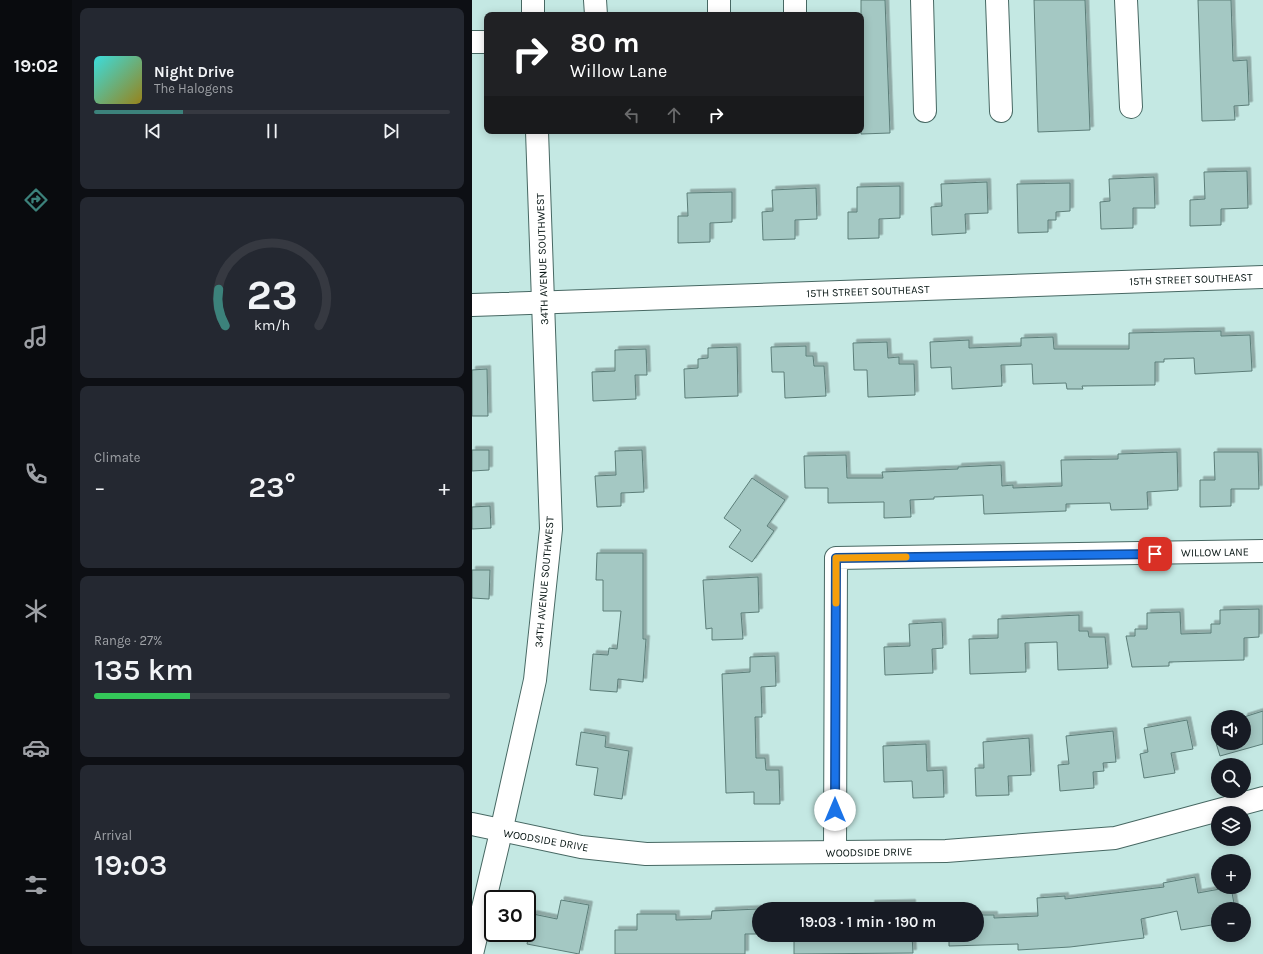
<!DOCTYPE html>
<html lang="en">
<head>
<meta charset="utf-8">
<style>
  :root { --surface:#171b24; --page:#242831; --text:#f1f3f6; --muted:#9ea1a6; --line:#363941; --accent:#3c827b }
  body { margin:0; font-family:Karla,sans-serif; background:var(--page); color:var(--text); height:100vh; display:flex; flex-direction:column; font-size:15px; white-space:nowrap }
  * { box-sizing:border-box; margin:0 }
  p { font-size:13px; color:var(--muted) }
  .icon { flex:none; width:22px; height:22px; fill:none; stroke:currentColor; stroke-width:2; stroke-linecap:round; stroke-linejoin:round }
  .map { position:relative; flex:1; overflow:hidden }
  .side { display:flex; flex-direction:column; gap:8px; padding:8px; background:#0d0f14; width:400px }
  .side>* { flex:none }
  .guide { position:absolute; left:12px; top:12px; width:380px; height:122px; border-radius:8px; box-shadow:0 2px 10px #0003; background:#202124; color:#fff; overflow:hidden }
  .tools { position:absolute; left:739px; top:710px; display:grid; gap:8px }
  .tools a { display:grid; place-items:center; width:40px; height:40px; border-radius:50%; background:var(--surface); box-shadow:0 2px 10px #0003; font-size:20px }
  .speed { position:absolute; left:12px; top:890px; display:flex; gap:8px; font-size:20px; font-weight:700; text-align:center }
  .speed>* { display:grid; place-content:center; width:52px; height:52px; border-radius:50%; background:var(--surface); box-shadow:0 2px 10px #0003; line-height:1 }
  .speed .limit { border:2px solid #111; border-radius:6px; background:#fff; color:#111 }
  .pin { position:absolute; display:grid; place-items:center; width:34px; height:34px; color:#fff; margin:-17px; border-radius:8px; box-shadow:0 2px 6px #0006 }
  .me { position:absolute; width:44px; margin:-22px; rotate:0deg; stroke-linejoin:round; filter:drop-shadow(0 0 3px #0008) }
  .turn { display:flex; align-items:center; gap:14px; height:84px; padding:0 20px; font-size:18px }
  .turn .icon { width:52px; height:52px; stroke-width:2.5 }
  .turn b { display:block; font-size:28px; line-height:34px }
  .lanes { display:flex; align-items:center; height:38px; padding:0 20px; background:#0003; justify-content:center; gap:20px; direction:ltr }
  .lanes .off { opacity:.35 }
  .big { font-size:30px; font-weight:600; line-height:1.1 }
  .side .card { flex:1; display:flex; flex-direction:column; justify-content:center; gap:6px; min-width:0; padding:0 14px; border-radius:8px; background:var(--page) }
  .side .dial { align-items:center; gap:0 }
  .dial svg { height:104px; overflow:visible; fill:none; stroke:var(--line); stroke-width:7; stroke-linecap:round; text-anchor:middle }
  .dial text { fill:var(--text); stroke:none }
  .song { display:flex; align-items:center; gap:12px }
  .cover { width:48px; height:48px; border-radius:6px; background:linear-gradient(135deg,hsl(180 70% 55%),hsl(50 70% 35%)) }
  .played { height:4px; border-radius:2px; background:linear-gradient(90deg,var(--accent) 25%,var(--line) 25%) }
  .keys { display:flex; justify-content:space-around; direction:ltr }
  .heat { display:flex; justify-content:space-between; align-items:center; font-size:22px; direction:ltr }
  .charge { height:6px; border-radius:3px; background:linear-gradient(90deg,#34c759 27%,var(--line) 0) }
  .trip { position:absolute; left:280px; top:902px; width:232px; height:40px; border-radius:20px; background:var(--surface); box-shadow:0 2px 10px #0003; font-weight:600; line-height:40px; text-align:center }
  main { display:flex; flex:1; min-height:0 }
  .tabs { display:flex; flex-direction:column; width:72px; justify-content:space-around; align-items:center; background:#090b0e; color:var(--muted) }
  .tabs .icon { width:28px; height:28px }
  .tabs .active { color:var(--accent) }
  .tabs b { font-size:18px; color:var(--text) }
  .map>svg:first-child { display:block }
  .building { fill:#a4c8c3; stroke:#5c7e79; filter:url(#shadow) }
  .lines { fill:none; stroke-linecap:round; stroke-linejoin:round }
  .minor-casing { stroke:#476863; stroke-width:24 }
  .minor { stroke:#fff; stroke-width:22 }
  .route-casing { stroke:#114b97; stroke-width:10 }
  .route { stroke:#1a73e8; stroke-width:7 }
  .slow { stroke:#f59e0b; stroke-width:7 }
  .labels { text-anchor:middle; stroke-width:3; stroke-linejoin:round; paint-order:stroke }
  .street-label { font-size:11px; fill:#081614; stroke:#fff }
</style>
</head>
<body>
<main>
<nav class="tabs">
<b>19:02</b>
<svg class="icon active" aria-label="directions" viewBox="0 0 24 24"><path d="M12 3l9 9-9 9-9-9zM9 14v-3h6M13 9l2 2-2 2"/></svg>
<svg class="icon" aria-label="music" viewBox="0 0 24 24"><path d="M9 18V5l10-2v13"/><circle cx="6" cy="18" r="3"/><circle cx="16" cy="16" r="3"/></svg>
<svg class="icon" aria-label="phone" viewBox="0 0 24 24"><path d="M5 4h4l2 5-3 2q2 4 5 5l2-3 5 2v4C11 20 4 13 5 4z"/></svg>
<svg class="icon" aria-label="climate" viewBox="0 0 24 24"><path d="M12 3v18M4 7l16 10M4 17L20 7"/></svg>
<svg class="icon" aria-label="car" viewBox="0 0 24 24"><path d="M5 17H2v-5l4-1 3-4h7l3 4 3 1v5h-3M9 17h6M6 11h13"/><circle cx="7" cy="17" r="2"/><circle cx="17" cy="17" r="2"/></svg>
<svg class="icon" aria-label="filters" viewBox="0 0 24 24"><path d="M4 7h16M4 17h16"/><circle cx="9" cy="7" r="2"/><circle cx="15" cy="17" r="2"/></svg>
</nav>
<section class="side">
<div class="card">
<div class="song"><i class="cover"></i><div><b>Night Drive</b><p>The Halogens</p></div></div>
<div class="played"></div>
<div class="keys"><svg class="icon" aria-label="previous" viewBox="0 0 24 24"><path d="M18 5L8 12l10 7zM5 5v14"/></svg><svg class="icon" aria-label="pause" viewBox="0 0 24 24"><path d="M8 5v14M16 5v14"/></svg><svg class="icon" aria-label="next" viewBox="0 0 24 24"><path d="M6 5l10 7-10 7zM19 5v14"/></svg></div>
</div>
<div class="card dial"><svg viewBox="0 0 100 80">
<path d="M14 69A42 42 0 1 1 86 69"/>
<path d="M14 69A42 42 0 0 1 9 41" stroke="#3c827b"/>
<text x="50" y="56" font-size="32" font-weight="700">23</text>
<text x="50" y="72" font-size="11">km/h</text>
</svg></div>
<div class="card"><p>Climate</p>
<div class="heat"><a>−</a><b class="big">23°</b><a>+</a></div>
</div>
<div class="card"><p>Range · 27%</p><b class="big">135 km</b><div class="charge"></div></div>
<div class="card"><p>Arrival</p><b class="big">19:03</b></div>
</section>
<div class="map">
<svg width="791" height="954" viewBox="0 0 791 954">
  <defs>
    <filter id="shadow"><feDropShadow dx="3.5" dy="-3.5" stdDeviation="0" flood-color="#0004"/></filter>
  </defs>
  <rect width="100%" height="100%" fill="#c4e8e3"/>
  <g class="building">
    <polygon points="389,0 413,0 418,133 389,134"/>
    <polygon points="562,0 613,0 618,130 566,132"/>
    <polygon points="726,0 759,0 761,61 775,60 777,105 762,106 763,120 730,121"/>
    <polygon points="775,171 776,208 749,209 749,225 718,226 718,200 733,199 732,172"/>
    <polygon points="682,177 683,208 661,208 661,228 629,229 628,202 638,201 637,179"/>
    <polygon points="515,182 516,213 493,214 494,233 460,235 459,207 470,206 469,184"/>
    <polygon points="598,183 598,211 584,212 584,220 576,220 576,232 546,233 545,184"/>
    <polygon points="428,186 428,218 407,219 407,238 376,239 376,212 385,212 385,187"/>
    <polygon points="344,188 345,219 323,220 323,239 291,240 290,212 301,211 300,190"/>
    <polygon points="260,192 260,222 238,223 238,242 206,243 206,216 216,216 215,193"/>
    <polygon points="749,331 749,336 778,335 780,371 723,374 722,358 692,359 692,362 683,362 683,385 610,386 611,389 595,389 594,383 561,384 560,364 529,365 530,386 480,389 479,367 459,368 458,342 497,340 497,348 549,346 549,338 581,337 582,349 657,349 657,333"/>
    <polygon points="415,342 416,358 427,357 427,364 442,364 443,395 396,397 395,370 382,370 381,343"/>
    <polygon points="334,346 334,356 341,356 342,366 352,366 354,396 313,398 312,372 300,372 299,347"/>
    <polygon points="265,347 266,396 213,398 212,369 226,368 226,359 236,358 236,348"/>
    <polygon points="174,349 175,375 163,375 164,399 121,401 120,372 143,371 143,350"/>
    <polygon points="15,369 16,416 0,416 0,370"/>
    <polygon points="0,450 17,450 17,470 0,471"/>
    <polygon points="170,450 172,492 149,493 149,506 125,507 123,476 144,475 143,451"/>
    <polygon points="705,452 706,490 675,492 676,509 639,510 638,503 594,504 594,511 512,514 511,495 462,497 462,499 438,500 439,517 412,518 412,502 356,503 356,488 333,488 332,456 374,455 375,478 411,478 410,472 486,469 486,467 529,465 530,486 541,485 541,488 590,486 589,460 646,459 646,454"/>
    <polygon points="742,452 786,452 787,489 759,489 759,506 728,507 728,480 743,480"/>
    <polygon points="280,478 313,500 295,526 302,531 280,562 257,547 269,530 252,518"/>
    <polygon points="18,506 19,528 0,529 0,507"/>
    <polygon points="125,553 171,553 171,639 174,639 171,682 146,679 145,692 118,690 121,654 136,655 137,648 145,649 149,611 131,611 131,580 124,580"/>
    <polygon points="0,570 18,570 17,599 0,598"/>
    <polygon points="286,577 287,612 269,613 271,639 240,640 240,628 234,629 231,580"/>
    <polygon points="787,609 787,637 772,638 772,660 697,662 697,666 660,667 654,636 663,636 663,629 675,629 675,613 708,612 709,634 739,633 739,624 748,624 748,610"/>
    <polygon points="607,615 607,631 616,631 617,637 633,637 636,668 586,670 585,642 553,643 554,672 498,674 497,639 526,638 526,619"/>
    <polygon points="470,622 471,648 460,649 461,673 413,675 412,647 438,646 437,624"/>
    <polygon points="303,656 304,686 289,687 290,717 283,717 284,758 293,758 294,770 307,770 308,804 282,804 282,792 254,793 250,674 278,672 278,657"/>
    <polygon points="791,711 791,744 748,756 741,733 746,732 746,743 772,743 772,717"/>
    <polygon points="715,720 721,749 699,753 703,773 672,778 668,754 676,752 672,728"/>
    <polygon points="641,731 644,762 631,763 632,771 621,772 622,788 588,791 586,765 597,764 594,736"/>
    <polygon points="109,732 134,736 133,747 157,751 150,799 122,795 126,768 104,765"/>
    <polygon points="557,738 559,775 536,776 537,795 504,796 503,768 512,768 511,742"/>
    <polygon points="454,744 455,771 471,770 472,797 441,798 440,781 412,782 411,746"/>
    <polygon points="723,877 726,893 759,887 763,909 746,909 746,924 709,930 705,911 669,919 672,938 598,947 546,950 546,944 477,946 477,935 505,935 505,915 522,915 522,918 566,916 565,898 593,896 593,899 692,887 691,883"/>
    <polygon points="89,900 117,905 107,954 55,944 61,914 85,919"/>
    <polygon points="440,903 440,909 400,909 399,904"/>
    <polygon points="342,907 342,909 299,909 309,908"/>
    <polygon points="287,909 287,934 273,934 273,954 143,954 143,930 165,930 165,914 204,914 204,920 239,919 240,911"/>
    <polygon points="310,935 440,935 441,953 322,954 322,935"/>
  </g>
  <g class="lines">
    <g class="minor-casing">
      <g id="minor">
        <polyline points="61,0 61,15"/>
        <polyline points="123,0 124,15"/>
        <polyline points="247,0 247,15"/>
        <polyline points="323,0 323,15"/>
        <polyline points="450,0 453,111"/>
        <polyline points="525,0 529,111"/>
        <polyline points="654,0 659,107"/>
        <polyline points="0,42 15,42"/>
        <polyline points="0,305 791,277"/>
        <polyline points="0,824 109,847 174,854 474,851 643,838 791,798"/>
        <polyline points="363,852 364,558 791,551"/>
        <polyline points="0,954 29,832 63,680 79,529 65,131"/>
      </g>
    </g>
    <use href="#minor" class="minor"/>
  </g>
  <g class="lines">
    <g class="route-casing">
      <polyline id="route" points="363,810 364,558 683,554"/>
    </g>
    <use href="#route" class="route"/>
    <polyline class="slow" points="364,603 364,558 434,557"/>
  </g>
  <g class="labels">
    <g class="street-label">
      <text transform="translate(70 259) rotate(-92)" y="4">34TH AVENUE SOUTHWEST</text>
      <text transform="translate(719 279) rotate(-2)" y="4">15TH STREET SOUTHEAST</text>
      <text transform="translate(396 291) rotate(-2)" y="4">15TH STREET SOUTHEAST</text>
      <text transform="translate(743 552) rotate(-1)" y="4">WILLOW LANE</text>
      <text transform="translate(72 582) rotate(-85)" y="4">34TH AVENUE SOUTHWEST</text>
      <text transform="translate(74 840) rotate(10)" y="4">WOODSIDE DRIVE</text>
      <text transform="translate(397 852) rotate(-1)" y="4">WOODSIDE DRIVE</text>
    </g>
  </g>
</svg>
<div class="tools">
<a><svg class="icon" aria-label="sound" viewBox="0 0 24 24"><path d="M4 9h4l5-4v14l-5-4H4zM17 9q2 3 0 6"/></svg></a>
<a><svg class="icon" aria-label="search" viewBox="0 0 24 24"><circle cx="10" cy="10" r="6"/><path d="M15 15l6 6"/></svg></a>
<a><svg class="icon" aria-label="layers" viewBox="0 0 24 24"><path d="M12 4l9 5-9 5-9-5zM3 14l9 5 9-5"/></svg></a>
<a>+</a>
<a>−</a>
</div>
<div class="speed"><div class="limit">30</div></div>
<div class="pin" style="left:683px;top:554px;background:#d93025"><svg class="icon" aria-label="arrive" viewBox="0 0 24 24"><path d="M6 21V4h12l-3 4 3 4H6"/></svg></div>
<svg class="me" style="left:363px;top:810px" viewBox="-20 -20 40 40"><circle r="19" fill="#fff"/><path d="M0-13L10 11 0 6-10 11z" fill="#1a73e8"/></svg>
<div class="trip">19:03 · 1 min · 190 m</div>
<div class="guide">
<div class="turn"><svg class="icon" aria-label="right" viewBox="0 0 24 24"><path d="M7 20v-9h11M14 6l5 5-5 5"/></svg><div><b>80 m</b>Willow Lane</div></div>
<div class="lanes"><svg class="icon off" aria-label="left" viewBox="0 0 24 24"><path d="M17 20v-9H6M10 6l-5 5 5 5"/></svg><svg class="icon off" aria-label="ahead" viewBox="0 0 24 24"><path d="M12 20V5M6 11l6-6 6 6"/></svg><svg class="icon" aria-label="right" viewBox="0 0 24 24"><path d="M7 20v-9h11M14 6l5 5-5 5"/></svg></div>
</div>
</div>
</main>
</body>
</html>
